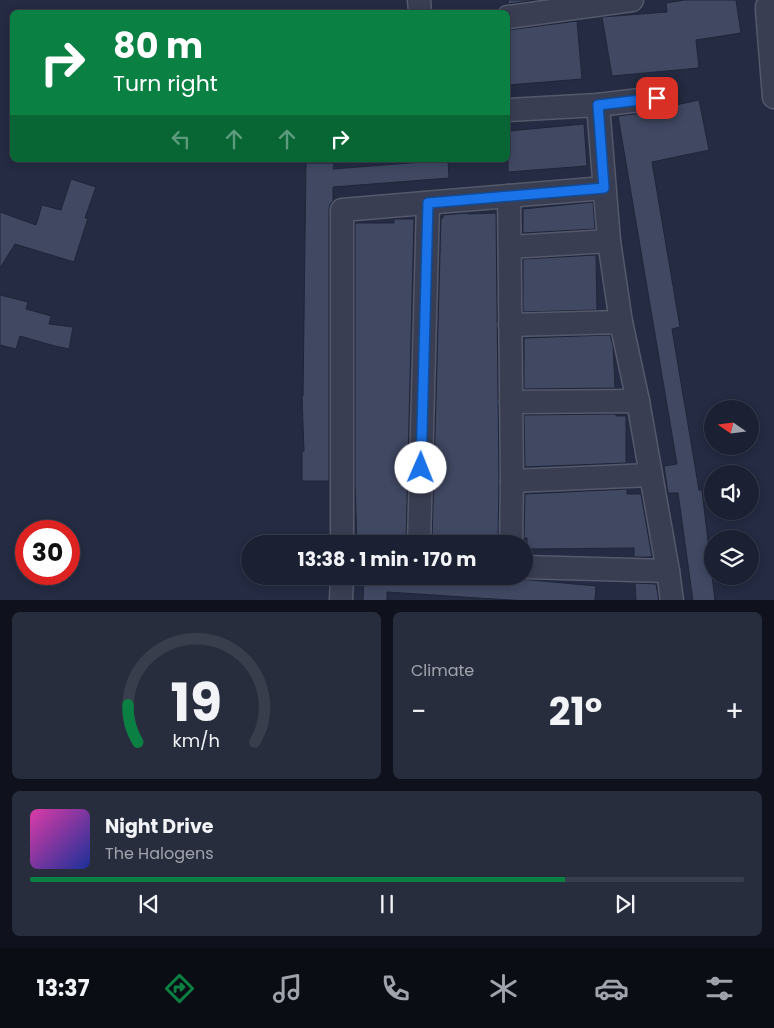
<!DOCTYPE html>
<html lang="en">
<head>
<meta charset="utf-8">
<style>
  :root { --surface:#1b2032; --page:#282d3e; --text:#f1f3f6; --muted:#a0a3ac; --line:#393e4d; --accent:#0b8043 }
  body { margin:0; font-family:Poppins,sans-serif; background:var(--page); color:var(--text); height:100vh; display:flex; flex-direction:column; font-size:19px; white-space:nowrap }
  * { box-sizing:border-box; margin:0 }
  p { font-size:16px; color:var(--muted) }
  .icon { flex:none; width:28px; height:28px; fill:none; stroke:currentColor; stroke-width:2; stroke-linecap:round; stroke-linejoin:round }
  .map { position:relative; height:600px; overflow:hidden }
  .details { display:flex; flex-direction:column; gap:12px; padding:12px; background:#0f121c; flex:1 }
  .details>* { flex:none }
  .hud { position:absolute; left:10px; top:10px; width:500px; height:152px; border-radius:8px; box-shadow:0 2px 8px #0003,0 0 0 1px var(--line); background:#0b8043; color:#fff; overflow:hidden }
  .needle { width:32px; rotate:284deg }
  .controls { position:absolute; left:704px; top:400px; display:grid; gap:10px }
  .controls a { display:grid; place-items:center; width:55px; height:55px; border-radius:50%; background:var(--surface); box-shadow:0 2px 8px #0003,0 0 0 1px var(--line); font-size:25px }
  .speed { position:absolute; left:15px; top:520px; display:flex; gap:10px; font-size:25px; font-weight:700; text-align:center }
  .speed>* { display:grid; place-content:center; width:65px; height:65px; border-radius:50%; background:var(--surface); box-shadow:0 2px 8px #0003,0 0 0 1px var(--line); line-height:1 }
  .speed .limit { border:8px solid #d22; background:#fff; color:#111 }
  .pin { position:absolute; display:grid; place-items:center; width:42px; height:42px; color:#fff; margin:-21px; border-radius:10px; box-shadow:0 2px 8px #0006 }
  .me { position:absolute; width:55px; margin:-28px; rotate:1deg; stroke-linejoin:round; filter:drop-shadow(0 0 4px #0008) }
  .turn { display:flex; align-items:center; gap:18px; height:105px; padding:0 20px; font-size:22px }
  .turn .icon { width:65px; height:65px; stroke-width:2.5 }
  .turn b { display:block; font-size:35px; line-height:42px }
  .lanes { display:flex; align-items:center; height:48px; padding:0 20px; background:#0003; justify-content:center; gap:25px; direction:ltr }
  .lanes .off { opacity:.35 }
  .big { font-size:38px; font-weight:700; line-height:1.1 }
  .details .widget { flex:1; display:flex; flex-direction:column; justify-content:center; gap:8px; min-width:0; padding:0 18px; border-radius:8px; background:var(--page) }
  .details .dial { align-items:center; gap:0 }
  .dial svg { height:130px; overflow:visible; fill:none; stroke:var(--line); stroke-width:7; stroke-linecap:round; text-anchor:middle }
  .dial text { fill:var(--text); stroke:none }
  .song { display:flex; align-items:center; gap:15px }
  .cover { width:60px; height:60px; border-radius:8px; background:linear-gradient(135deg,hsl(320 70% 55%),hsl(230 70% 35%)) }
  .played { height:5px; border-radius:2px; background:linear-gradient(90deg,var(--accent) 75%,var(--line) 75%) }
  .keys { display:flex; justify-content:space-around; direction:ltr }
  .heat { display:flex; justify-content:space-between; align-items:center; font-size:28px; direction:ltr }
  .details .tiles { flex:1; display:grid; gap:12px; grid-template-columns:1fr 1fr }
  .widget:last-child { grid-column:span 2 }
  .trip { position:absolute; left:241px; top:535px; width:292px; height:50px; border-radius:25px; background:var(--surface); box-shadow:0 2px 8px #0003,0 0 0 1px var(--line); font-weight:700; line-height:50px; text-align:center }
  .tabs { display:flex; height:80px; justify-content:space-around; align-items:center; background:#0b0d14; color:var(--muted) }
  .tabs .icon { width:35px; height:35px }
  .tabs .active { color:var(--accent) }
  .tabs b { font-size:22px; color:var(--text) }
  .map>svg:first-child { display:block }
  .building { fill:#404862; stroke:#202539 }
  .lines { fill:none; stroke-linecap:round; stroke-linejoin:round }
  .minor-casing { stroke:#54596c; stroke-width:25 }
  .minor { stroke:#393e52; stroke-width:22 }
  .route-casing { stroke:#114b97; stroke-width:12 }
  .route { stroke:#1a73e8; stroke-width:9 }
</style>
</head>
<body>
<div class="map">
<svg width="774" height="601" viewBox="0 0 774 601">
  <rect width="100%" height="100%" fill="#242b42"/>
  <g class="building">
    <polygon points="508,0 535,0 508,4"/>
    <polygon points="684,0 736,0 741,33 696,40 699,68 612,76 602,17 667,12 666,3"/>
    <polygon points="577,21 582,79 508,85 508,30"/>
    <polygon points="699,100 709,150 652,162 680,327 672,329 699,490 702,490 715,601 693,601 678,493 668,493 664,466 677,464 618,116 659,111 666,107"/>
    <polygon points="584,124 587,166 508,172 508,131"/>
    <polygon points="448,160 449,178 333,187 333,201 330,204 329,210 329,481 302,481 302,451 304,451 302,396 303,396 306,163 334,163 333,169"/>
    <polygon points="71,179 96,187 85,218 88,218 74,262 15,244 0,268 0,212 36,225 42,205 61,210"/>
    <polygon points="593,202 595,229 523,233 523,209"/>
    <polygon points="468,213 468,214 496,213 499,481 498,539 473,539 473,542 432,543 441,218 443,218 443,215"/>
    <polygon points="394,219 414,219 406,544 357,544 355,485 355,223 394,223"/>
    <polygon points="596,255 597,310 523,312 523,259"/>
    <polygon points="0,295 28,302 26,309 51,316 49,324 73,327 69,349 55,346 20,336 16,349 0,345"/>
    <polygon points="610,335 613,345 615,388 524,389 524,338"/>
    <polygon points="616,414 616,416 626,416 626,463 525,467 524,415"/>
    <polygon points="627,489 627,494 641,494 652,557 634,557 634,548 527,549 527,538 524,538 525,494"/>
    <polygon points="364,576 448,576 531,580 596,586 595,601 525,601 387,592 387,601 363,601"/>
    <polygon points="635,583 656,584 659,601 636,601"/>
  </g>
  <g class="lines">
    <g class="minor-casing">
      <g id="minor">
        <polyline points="419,0 420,12"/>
        <polyline points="774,4 767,7 767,10 774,97"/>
        <polyline points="508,17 632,0"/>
        <polyline points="598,105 609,241 621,322 638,401 668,571 672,601"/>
        <polyline points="508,110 598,105 657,98"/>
        <polyline points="509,196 512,481 511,544"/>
        <polyline points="510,247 609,241"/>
        <polyline points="510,325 621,322"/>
        <polyline points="511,402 638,401"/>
        <polyline points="512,481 650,475"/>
        <polyline points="342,544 342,210 604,188"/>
        <polyline points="419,544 428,203"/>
        <polyline points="525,567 668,571"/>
        <polyline points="341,601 342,576"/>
      </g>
    </g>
    <use href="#minor" class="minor"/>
  </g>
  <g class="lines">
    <g class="route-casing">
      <polyline id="route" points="421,468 428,203 604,188 598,105 657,98"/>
    </g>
    <use href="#route" class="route"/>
  </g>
</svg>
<div class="controls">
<a><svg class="needle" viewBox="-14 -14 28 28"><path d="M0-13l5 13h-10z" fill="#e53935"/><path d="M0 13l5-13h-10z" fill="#a0a3ac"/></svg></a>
<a><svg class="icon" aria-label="sound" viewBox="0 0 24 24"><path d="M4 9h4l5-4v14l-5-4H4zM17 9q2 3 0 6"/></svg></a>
<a><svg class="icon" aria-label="layers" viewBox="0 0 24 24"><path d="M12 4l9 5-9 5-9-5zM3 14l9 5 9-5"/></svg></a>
</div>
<div class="speed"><div class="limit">30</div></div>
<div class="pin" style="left:657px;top:98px;background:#d93025"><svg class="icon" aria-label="arrive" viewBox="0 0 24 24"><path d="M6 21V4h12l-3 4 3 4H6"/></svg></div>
<svg class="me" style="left:421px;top:468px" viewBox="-20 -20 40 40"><circle r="19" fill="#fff"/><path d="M0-13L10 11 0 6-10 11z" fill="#1a73e8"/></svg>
<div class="trip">13:38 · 1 min · 170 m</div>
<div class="hud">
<div class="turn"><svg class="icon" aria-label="right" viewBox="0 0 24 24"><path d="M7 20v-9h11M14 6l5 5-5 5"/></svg><div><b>80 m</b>Turn right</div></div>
<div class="lanes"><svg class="icon off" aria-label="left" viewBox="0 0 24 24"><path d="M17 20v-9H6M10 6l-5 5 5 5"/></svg><svg class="icon off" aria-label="ahead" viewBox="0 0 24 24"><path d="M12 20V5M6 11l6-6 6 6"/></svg><svg class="icon off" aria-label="ahead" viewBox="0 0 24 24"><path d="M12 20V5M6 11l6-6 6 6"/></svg><svg class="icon" aria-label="right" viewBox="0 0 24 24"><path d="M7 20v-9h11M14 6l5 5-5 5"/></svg></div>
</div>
</div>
<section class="details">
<div class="tiles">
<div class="widget dial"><svg viewBox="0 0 100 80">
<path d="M14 69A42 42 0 1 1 86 69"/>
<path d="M14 69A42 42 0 0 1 8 46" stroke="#0b8043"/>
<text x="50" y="56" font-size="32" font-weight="700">19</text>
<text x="50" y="72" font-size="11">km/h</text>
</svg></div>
<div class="widget"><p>Climate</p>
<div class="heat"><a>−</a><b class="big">21°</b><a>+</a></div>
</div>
<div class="widget">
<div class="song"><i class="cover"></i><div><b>Night Drive</b><p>The Halogens</p></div></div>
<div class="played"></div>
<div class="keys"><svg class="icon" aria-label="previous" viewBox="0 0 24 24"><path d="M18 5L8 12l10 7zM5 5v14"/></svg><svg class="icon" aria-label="pause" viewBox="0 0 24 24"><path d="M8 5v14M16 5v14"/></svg><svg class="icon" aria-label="next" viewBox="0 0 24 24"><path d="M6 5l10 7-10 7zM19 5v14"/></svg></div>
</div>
</div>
</section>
<nav class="tabs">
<b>13:37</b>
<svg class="icon active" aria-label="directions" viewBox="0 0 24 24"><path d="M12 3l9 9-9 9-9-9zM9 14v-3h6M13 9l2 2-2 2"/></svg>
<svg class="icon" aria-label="music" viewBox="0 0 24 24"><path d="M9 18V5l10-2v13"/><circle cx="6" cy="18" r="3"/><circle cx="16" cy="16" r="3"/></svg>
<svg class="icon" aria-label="phone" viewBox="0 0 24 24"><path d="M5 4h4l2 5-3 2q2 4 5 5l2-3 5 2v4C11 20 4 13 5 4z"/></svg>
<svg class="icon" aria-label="climate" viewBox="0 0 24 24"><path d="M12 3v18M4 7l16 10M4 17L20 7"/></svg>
<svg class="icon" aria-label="car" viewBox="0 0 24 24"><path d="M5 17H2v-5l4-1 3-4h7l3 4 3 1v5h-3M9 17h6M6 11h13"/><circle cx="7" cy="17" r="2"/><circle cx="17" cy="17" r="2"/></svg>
<svg class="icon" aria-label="filters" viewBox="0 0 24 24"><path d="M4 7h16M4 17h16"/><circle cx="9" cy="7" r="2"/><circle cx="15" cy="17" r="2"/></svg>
</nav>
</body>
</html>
